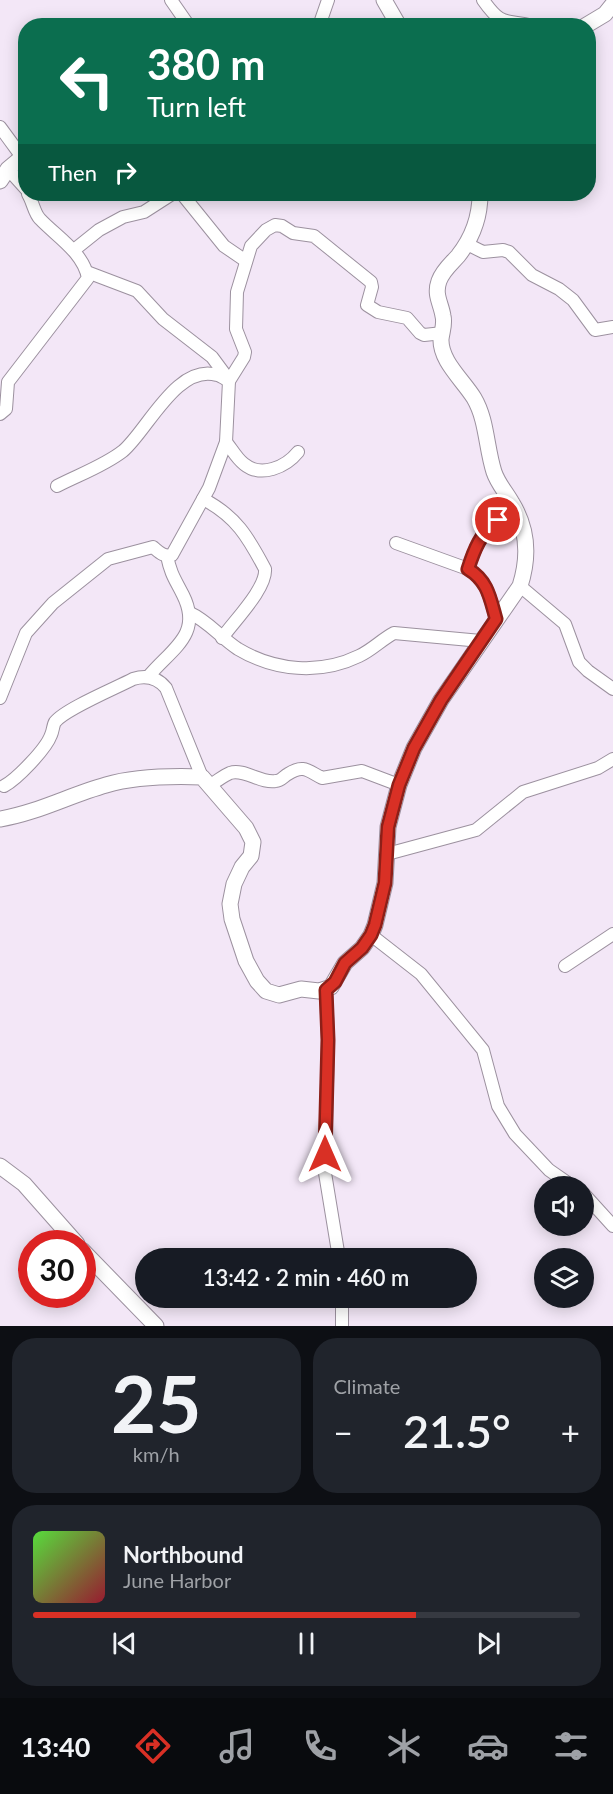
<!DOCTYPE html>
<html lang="en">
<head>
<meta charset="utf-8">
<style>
  :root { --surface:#171b24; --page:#20242c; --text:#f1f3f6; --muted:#9ea1a6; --line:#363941; --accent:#d93025 }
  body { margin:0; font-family:Lato,sans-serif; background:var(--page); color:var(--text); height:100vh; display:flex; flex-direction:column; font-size:22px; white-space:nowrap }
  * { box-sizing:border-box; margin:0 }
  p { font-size:20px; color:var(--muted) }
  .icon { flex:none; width:33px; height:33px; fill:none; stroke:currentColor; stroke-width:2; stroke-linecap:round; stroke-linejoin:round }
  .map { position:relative; height:1326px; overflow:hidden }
  .panel { display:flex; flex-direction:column; gap:12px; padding:12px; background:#0d0f14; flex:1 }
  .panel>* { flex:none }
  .top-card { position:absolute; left:18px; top:18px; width:578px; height:183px; border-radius:24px; box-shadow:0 3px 15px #0003; background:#0b6e4f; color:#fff; overflow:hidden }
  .tools { position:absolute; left:534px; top:1176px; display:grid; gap:12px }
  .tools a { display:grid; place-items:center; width:60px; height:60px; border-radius:50%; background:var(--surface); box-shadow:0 3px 15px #0003; font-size:30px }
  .speed { position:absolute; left:18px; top:1230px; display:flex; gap:12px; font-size:30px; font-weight:700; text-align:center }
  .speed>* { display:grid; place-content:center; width:78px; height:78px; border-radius:50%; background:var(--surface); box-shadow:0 3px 15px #0003; line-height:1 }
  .speed .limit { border:9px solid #d22; background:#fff; color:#111 }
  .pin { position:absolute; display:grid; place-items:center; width:51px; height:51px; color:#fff; margin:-26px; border:3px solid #fff; border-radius:50%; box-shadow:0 2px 6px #0007 }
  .me { position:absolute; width:66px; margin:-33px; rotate:0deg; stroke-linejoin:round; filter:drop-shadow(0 0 4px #0008) }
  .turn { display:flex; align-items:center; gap:21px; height:126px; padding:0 30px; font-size:27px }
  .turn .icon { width:78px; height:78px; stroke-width:2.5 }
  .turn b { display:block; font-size:42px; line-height:51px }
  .then { display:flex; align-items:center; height:57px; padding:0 30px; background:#0003; gap:12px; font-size:22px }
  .big { font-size:45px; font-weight:600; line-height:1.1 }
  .panel .card { flex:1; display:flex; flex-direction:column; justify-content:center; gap:9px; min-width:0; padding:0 21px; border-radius:24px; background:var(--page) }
  .panel .dial { align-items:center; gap:0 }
  .dial b { font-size:78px; line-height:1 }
  .song { display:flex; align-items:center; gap:18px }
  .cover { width:72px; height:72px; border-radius:9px; background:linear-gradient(135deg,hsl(110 70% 55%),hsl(350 70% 35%)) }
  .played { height:6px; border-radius:3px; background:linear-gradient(90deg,var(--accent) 70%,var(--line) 70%) }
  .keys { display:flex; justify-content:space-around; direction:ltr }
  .heat { display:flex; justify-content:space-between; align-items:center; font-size:33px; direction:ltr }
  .panel .tiles { flex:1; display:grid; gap:12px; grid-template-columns:1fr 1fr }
  .card:last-child { grid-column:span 2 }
  .trip { position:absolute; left:135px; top:1248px; width:342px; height:60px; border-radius:30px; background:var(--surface); box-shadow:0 3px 15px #0003; font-weight:600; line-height:60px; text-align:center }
  .menu { display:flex; height:96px; justify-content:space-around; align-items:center; background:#090b0e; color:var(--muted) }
  .menu .icon { width:42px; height:42px }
  .menu .on { color:var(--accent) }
  .menu b { font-size:27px; color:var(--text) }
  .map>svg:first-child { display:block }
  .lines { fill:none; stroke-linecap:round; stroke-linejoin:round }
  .minor-casing { stroke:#9c919f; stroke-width:14 }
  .tertiary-casing { stroke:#9c919f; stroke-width:17 }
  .minor { stroke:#fff; stroke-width:12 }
  .tertiary { stroke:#fff; stroke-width:15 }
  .route-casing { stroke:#8d1f18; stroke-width:15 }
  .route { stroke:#d93025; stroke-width:10 }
</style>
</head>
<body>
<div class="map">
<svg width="613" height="1326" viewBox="0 0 613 1326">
  <rect width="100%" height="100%" fill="#f3e7f7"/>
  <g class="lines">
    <g class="minor-casing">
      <g id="minor">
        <polyline points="171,0 189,26"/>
        <path d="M483 0C502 27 504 19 533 26"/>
        <polyline points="319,26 328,0"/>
        <polyline points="0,127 22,157"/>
        <polyline points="8,169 26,189"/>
        <polyline points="182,194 224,246 246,261"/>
        <polyline points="467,244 483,252 503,250 509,252 532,275 559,289 573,300 595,330 613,327"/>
        <polyline points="74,250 99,230 123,217 144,212 172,194"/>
        <polyline points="87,272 137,291 163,319 212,357 229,380"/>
        <path d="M0 414 6 409 8 382 88 278C83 252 57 237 40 219 34 213 33 202 28 194"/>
        <path d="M226 442C231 448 237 459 244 464 261 478 286 467 298 452"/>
        <path d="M57 486C78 475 104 466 123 451 147 431 177 363 217 375 221 376 225 379 229 381"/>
        <path d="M203 499C236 516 248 537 265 569 267 588 234 621 222 638"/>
        <path d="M396 543 468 569C488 581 490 598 496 619"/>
        <path d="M468 569C476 542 488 519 518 514"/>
        <polyline points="520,586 565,624 579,662 588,671 613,689"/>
        <path d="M190 613C208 621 221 638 238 649 275 671 320 675 359 656 372 650 381 640 394 633L481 641"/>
        <path d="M148 677C171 649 203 635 183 595 175 579 171 575 167 556"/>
        <path d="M0 698 26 633 53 603 108 559 153 547C159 552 163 557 172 555L209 488 226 442 229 381 244 357 245 352 236 329 237 292 251 246 266 230 275 225 282 226 293 233 314 236 371 282 372 287 367 305 378 312 407 318 420 333 424 335 443 333"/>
        <path d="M210 785C216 782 223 776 230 773 244 768 261 784 276 781 281 781 284 776 288 774 304 764 308 771 322 778L362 771 399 785"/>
        <path d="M4 786C17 779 46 749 51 735 53 731 53 725 55 722 65 709 116 688 133 679 146 675 157 677 166 688L202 777"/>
        <polyline points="387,854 476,830 523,792 598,768 613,759"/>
        <polyline points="371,935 421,974 483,1050 498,1106 515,1134 549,1170 572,1186"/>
        <polyline points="565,966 613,934"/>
        <polyline points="326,990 328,1039 325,1173 339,1258"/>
        <polyline points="584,1194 613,1226"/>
        <polyline points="342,1326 342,1298"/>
      </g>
    </g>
    <g class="tertiary-casing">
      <g id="tertiary">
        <polyline points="384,0 399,26"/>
        <polyline points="585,26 605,14 613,4"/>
        <polyline points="0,181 8,169 26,154"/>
        <path d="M0 819C37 813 70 795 106 785 133 777 174 776 202 777L246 828 253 842 251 856 242 867 234 884 230 904 232 919 246 961 257 981 266 991 279 995 301 989 319 991 331 987 345 963 362 948 371 935 375 925 385 883 388 827 399 785 414 748 441 700 520 586C529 558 528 529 512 503 506 492 498 484 494 472 486 447 487 420 474 398 463 380 440 361 441 339 442 331 445 324 443 316 441 303 434 295 439 281 443 270 451 264 458 256 473 237 480 218 480 194"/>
        <polyline points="0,1166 24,1184 77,1244"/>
        <polyline points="82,1250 156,1326"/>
      </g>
    </g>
    <use href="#minor" class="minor"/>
    <use href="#tertiary" class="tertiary"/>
  </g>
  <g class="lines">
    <g class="route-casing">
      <path id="route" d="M325 1154 328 1040 326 990 335 982 345 963 362 948 371 935 375 925 385 883 388 827 399 785 414 748 441 700 496 619C490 598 488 581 468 569 474 550 481 532 498 520"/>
    </g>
    <use href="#route" class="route"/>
  </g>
</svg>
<div class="tools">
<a><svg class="icon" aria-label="sound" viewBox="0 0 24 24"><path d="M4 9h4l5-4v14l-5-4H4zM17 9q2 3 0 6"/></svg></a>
<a><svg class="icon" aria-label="layers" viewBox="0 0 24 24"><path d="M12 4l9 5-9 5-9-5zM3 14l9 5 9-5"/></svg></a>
</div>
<div class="speed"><div class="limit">30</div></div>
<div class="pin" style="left:498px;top:520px;background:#d93025"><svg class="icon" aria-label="arrive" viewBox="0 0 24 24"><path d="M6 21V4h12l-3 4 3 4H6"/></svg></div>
<svg class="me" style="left:325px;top:1154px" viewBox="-20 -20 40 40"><path d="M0-17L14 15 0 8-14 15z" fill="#d93025" stroke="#fff" stroke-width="4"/></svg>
<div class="trip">13:42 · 2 min · 460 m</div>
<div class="top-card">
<div class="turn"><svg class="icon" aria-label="left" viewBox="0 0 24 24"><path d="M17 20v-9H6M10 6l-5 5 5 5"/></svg><div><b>380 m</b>Turn left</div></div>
<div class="then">Then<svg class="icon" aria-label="right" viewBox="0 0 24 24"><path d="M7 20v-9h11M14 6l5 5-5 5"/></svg></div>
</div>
</div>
<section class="panel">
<div class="tiles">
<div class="card dial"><b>25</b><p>km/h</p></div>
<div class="card"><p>Climate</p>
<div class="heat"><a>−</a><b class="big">21.5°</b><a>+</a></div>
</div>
<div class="card">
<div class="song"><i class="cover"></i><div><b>Northbound</b><p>June Harbor</p></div></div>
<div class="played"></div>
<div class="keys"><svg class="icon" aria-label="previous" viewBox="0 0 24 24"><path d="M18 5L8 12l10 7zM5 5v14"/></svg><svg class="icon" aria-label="pause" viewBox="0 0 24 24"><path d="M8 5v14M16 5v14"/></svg><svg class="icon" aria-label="next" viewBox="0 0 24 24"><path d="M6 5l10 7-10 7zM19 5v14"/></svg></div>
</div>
</div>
</section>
<nav class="menu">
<b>13:40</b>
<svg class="icon on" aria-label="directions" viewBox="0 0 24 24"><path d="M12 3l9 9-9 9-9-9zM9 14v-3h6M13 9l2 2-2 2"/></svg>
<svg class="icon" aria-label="music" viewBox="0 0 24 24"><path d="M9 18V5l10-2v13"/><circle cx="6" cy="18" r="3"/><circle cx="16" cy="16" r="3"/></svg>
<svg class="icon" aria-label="phone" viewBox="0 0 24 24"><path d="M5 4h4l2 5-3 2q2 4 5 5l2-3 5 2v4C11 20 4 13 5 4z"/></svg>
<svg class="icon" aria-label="climate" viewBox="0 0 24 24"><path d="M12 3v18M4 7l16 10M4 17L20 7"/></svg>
<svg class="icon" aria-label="car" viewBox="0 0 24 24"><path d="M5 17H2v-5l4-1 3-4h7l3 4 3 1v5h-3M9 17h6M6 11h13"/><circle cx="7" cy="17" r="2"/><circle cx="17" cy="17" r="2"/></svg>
<svg class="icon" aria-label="filters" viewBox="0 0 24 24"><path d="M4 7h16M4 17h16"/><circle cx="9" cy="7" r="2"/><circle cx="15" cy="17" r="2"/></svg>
</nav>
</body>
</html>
